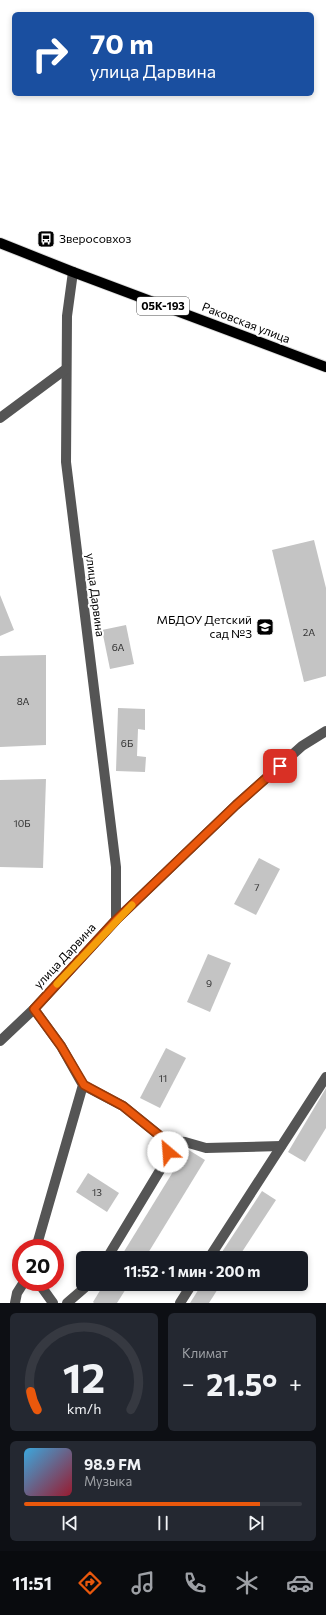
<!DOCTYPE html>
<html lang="ru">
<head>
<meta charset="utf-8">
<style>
  :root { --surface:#171b24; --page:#242831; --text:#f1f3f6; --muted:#9ea1a6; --line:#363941; --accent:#ea580c }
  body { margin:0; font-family:Commissioner,sans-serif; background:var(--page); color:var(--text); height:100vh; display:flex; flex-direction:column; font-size:15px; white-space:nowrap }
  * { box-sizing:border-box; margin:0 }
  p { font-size:13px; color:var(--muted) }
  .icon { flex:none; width:22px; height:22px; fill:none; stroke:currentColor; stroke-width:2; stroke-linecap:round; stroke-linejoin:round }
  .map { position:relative; height:1303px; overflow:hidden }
  .sheet { display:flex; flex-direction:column; gap:10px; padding:10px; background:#0d0f14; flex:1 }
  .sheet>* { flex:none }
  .hud { position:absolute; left:12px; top:12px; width:302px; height:84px; border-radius:6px; box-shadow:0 2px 6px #0003; background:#1a4fa0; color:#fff; overflow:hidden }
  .speed { position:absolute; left:12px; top:1239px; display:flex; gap:8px; font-size:20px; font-weight:700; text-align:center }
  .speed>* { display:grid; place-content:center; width:52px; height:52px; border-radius:50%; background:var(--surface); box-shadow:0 2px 6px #0003; line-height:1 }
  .speed .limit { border:6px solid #d22; background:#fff; color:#111 }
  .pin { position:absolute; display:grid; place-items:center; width:34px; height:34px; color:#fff; margin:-17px; border-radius:8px; box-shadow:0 2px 6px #0006 }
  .me { position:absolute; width:44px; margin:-22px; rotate:333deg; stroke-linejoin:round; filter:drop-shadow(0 0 3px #0008) }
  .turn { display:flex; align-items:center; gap:14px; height:84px; padding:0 12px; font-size:18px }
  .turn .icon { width:52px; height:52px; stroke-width:2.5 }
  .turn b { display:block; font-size:28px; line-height:34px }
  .big { font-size:30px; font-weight:700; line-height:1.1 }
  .sheet .tile { flex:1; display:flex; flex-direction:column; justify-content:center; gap:6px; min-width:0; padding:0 14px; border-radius:6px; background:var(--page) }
  .sheet .dial { align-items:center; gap:0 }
  .dial svg { height:104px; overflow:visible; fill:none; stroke:var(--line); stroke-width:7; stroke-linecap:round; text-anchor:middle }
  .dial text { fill:var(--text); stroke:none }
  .song { display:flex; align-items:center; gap:12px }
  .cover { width:48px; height:48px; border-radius:6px; background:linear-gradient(135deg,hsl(200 70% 55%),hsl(350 70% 35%)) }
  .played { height:4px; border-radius:2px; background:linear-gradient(90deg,var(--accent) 85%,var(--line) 85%) }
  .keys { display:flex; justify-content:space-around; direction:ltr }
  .heat { display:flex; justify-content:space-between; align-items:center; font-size:22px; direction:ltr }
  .sheet .tiles { flex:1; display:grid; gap:10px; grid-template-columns:1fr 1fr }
  .tile:last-child { grid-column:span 2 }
  .trip { position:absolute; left:76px; top:1251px; width:232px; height:40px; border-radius:6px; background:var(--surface); box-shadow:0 2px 6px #0003; font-weight:700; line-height:40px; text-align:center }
  .tabs { display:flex; height:64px; justify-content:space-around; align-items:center; background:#090b0e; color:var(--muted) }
  .tabs .icon { width:28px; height:28px }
  .tabs .selected { color:var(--accent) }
  .tabs b { font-size:18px; color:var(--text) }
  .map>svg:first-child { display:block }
  .building { fill:#c4c4c4 }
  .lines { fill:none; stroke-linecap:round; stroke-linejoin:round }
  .major-casing { stroke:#dbdbdb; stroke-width:12 }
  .minor { stroke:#555; stroke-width:10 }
  .major { stroke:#000; stroke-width:10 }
  .route-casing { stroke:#983908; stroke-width:10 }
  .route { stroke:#ea580c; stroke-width:7 }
  .slow { stroke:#f59e0b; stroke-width:7 }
  .labels { text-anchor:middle; stroke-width:4; stroke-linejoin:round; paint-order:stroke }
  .number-label { font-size:10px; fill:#313131 }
  .shield { fill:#fff; stroke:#4c4c4c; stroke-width:1 }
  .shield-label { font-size:11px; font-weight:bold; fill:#000 }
  .poi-label { font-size:12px; fill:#000; stroke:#fff; text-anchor:start }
  .street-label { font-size:12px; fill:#000; stroke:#fff }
</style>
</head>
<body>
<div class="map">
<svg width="326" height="1303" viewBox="0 0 326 1303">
  <rect width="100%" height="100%" fill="#fff"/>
  <g class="building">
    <polygon points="314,540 326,588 326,676 304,682 272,550"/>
    <polygon points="0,595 14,630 0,636"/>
    <polygon points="126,625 134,664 110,669 102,630"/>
    <polygon points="46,655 46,745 0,747 0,656"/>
    <polygon points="118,708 145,709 145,730 138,729 137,756 146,757 145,772 116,771"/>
    <polygon points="46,779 43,868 0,867 0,780"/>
    <polygon points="259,858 280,869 256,915 234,904"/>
    <polygon points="208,954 231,963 210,1012 187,1002"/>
    <polygon points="166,1048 186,1058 160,1108 140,1098"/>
    <polygon points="326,1088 326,1128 305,1162 288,1152"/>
    <polygon points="187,1149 205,1160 145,1258 120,1258"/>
    <polygon points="88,1173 119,1193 107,1212 76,1192"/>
    <polygon points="262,1191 276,1200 238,1258 218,1258"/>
    <polygon points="104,1284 129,1284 117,1303 94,1303 93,1302"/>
    <polygon points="202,1284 221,1284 209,1303 190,1303"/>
  </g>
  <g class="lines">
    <g class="major-casing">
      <polyline id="major" points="0,243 73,272 326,367"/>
    </g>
    <g class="minor">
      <polyline points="73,272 67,316 66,462 116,867 116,920"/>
      <polyline points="0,418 66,369"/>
      <polyline points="34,1009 61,1046 83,1085 36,1248"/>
      <polyline points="0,1041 34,1009 116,920 236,805 302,746 326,731"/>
      <polyline points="83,1085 123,1106 165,1140 185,1142 206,1148 281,1146"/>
      <polyline points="107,1258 165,1162 168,1153 165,1140"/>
      <polyline points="209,1258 326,1077"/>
      <polyline points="38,1282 53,1303"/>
      <polyline points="15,1303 17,1293 24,1282"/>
      <polyline points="67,1303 89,1284"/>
      <polyline points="180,1303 192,1284"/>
    </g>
    <use href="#major" class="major"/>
  </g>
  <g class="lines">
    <g class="route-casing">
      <polyline id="route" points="168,1152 165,1140 123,1106 84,1085 61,1046 34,1009 116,920 236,805 280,766"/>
    </g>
    <use href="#route" class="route"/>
    <polyline class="slow" points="57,984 132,905"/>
  </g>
  <defs>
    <g id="bus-square" transform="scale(0.9)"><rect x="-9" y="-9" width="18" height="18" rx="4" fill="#000" stroke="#fff"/><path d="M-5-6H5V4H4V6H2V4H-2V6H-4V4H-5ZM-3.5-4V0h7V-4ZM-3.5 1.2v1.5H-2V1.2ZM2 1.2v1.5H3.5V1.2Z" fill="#fff"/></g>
    <g id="school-square" transform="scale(0.9)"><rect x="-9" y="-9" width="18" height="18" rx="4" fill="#000" stroke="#fff"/><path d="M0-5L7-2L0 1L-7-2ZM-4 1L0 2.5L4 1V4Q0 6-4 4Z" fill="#fff"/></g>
  </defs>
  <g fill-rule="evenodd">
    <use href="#bus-square" x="46" y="239"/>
    <use href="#school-square" x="265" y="627"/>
  </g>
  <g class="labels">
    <g class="number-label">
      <text x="309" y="636">2А</text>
      <text x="118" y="651">6А</text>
      <text x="23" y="705">8А</text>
      <text x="127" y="747">6Б</text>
      <text x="22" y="827">10Б</text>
      <text x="257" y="891">7</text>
      <text x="209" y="987">9</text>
      <text x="163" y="1082">11</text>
      <text x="97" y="1196">13</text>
    </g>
    <rect class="shield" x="137" y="297" width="52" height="18" rx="3"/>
    <g class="shield-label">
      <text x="163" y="310">05К-193</text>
    </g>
    <g class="poi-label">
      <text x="59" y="243">Зверосовхоз</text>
      <text x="252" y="624" text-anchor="end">МБДОУ Детский<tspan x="252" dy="14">сад №3</tspan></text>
    </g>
    <g class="street-label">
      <text transform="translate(246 323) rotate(21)" y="4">Раковская улица</text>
      <text transform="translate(95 595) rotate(83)" y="4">улица Дарвина</text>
      <text transform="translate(65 956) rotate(-47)" y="4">улица Дарвина</text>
    </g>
  </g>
</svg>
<div class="speed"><div class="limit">20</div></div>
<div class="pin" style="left:280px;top:766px;background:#d93025"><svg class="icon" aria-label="arrive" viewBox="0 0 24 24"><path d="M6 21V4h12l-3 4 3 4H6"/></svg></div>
<svg class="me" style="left:168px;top:1152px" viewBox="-20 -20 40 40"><circle r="19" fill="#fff"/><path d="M0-13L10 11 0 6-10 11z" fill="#ea580c"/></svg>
<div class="trip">11:52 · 1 мин · 200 m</div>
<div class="hud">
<div class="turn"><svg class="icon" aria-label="right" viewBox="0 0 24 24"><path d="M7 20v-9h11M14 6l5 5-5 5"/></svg><div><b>70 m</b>улица Дарвина</div></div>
</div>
</div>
<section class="sheet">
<div class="tiles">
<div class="tile dial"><svg viewBox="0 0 100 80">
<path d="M14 69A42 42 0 1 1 86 69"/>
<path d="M14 69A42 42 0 0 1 9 55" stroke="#ea580c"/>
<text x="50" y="56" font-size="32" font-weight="700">12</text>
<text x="50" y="72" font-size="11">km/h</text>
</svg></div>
<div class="tile"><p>Климат</p>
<div class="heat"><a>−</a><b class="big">21.5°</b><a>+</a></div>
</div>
<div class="tile">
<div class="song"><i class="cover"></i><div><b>98.9 FM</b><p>Музыка</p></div></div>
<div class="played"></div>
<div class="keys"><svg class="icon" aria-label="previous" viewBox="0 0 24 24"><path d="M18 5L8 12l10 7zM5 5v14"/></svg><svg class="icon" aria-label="pause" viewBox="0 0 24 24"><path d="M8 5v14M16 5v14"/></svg><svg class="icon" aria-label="next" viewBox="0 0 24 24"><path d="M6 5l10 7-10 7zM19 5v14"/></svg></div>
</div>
</div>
</section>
<nav class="tabs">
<b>11:51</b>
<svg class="icon selected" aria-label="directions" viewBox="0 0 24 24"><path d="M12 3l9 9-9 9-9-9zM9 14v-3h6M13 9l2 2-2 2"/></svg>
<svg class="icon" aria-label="music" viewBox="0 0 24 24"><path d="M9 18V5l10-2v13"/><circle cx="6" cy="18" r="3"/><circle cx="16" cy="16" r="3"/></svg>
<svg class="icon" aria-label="phone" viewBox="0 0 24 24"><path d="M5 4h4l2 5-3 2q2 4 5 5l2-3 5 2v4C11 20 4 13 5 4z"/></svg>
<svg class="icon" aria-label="climate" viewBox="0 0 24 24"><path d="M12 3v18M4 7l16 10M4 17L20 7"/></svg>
<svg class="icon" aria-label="car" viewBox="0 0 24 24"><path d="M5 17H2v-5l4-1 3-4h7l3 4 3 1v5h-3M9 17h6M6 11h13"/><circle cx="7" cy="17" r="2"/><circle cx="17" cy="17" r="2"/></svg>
</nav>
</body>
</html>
